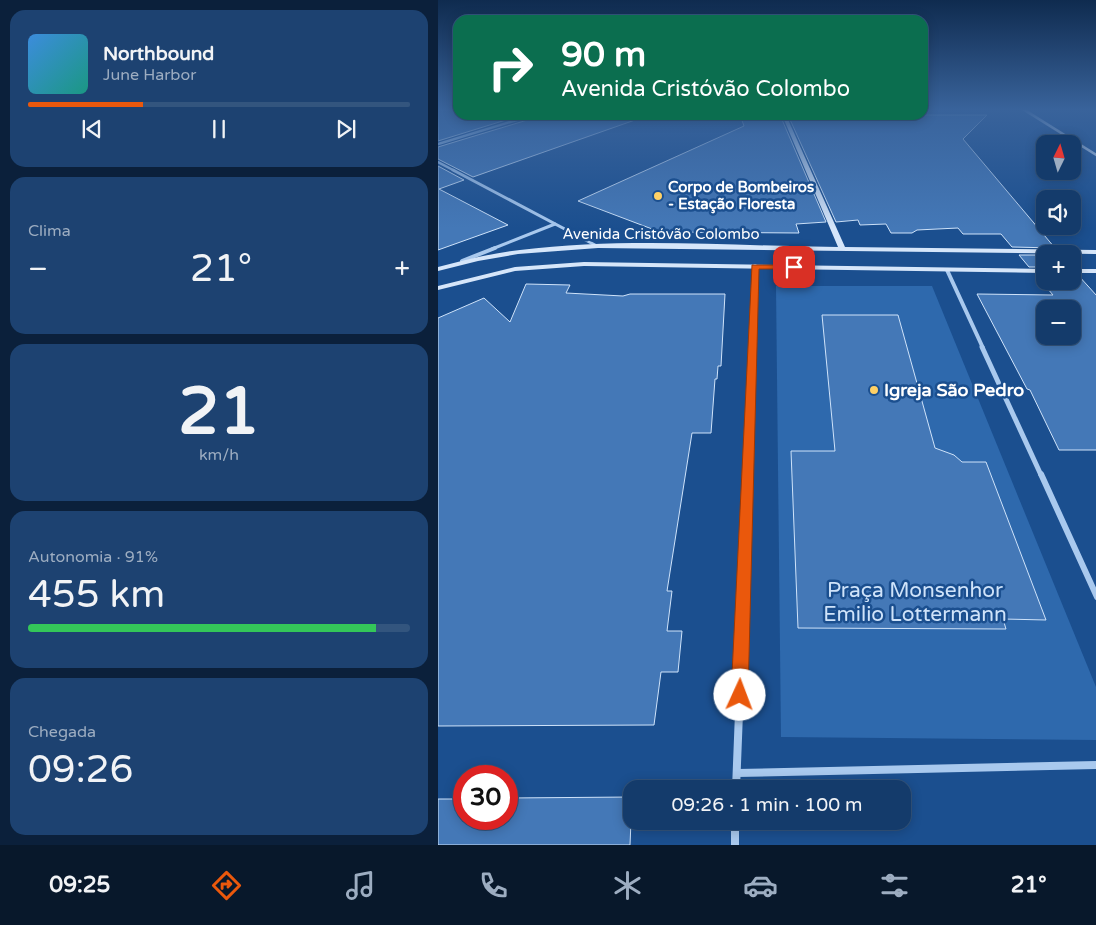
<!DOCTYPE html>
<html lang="pt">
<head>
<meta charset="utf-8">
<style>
  :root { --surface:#143b6b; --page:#1d4271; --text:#f1f3f6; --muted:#9dadc1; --line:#33557e; --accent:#ea580c }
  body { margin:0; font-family:"Varela Round",sans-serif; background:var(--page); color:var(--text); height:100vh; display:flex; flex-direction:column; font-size:19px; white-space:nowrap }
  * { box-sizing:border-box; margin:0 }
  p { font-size:16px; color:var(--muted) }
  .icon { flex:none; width:28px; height:28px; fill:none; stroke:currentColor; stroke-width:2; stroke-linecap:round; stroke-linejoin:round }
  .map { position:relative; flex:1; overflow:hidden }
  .panel { display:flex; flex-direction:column; gap:10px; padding:10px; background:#0b203b; width:438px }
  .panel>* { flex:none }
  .top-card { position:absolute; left:15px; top:15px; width:475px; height:105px; border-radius:15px; box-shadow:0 2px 12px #0003,0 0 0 1px var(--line); background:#0b6e4f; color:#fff; overflow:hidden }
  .needle { width:32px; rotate:5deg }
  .fabs { position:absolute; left:598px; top:135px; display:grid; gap:10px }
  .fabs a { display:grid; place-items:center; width:45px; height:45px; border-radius:10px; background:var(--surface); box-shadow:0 2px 12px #0003,0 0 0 1px var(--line); font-size:25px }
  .speed { position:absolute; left:15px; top:765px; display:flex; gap:10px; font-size:25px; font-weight:700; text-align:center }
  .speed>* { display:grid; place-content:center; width:65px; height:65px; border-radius:50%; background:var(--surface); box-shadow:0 2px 12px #0003,0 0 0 1px var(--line); line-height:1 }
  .speed .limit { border:8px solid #d22; background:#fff; color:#111 }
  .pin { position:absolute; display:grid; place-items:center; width:42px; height:42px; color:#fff; margin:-21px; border-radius:10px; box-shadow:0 2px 8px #0006 }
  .me { position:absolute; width:55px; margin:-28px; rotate:2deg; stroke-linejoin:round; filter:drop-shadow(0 0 4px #0008) }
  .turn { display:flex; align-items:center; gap:18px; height:105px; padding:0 25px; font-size:22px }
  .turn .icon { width:65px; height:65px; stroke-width:2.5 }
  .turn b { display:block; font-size:35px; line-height:42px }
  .big { font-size:38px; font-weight:600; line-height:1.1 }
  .panel .tile { flex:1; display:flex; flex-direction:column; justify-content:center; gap:8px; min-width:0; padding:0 18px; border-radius:15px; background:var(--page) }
  .panel .dial { align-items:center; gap:0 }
  .dial b { font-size:65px; line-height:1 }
  .song { display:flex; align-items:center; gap:15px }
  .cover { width:60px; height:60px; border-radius:8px; background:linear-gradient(135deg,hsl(210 70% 55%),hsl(170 70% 35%)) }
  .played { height:5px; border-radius:2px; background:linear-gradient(90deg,var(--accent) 30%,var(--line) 30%) }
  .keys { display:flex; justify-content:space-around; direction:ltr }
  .heat { display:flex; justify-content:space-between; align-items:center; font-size:28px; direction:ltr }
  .charge { height:8px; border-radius:4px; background:linear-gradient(90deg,#34c759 91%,var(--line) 0) }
  .trip { position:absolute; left:185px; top:780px; width:288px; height:50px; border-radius:15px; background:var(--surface); box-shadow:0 2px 12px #0003,0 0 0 1px var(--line); font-weight:600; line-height:50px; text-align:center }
  .tab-bar { display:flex; height:80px; justify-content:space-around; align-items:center; background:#08182b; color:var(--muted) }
  .tab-bar .icon { width:35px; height:35px }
  .tab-bar .active { color:var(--accent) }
  .tab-bar b { font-size:22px; color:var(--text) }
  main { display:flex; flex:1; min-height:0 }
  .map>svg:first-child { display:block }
  .green { fill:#2e69ad }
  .building { fill:#4478b7; stroke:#cfe3fa; fill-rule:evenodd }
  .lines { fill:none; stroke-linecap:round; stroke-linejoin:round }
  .street-far5 { stroke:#a9c9ee; stroke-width:2.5 }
  .street-far4 { stroke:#a9c9ee; stroke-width:3 }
  .street-far3 { stroke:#a9c9ee; stroke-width:4 }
  .street-far2 { stroke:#a9c9ee; stroke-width:5 }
  .street-far1 { stroke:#a9c9ee; stroke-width:6 }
  .street { stroke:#a9c9ee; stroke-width:8 }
  .secondary { fill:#d6e6fa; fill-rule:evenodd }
  .route { fill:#ea580c; stroke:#983908 }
  .poi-dot { fill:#ffd166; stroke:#1b4f8f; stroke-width:2 }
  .labels { text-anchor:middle; stroke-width:5; stroke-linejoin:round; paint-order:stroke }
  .far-poi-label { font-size:15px; font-weight:bold; fill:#fff; stroke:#1b4f8f; text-anchor:start }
  .far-street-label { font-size:15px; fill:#fff; stroke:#1b4f8f }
  .poi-label { font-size:18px; font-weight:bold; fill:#fff; stroke:#1b4f8f; text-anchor:start }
  .near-park-label { font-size:21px; fill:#cfe3fa; stroke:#1b4f8f }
</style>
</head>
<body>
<main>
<section class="panel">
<div class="tile">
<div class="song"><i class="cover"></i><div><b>Northbound</b><p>June Harbor</p></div></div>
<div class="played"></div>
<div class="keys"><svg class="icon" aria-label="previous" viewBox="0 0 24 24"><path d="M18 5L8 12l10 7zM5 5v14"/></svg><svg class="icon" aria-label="pause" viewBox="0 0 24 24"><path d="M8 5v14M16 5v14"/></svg><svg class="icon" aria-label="next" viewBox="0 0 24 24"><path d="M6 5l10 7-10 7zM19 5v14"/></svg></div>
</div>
<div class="tile"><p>Clima</p>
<div class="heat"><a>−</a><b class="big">21°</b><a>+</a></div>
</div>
<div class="tile dial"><b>21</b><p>km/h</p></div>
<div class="tile"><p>Autonomia · 91%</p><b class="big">455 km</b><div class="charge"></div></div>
<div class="tile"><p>Chegada</p><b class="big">09:26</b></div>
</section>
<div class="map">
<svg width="659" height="845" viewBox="0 0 659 845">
  <rect width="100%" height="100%" fill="#1b4f8f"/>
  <polygon class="green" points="338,286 494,286 658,687 658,740 343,737"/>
  <g class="building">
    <polygon points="0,110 20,110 20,115 84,115 0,141"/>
    <polygon points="98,115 196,115 197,120 35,177 0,159 0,147 96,118"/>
    <polygon points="302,115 342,115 388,222 358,224 361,233 222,232 140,201 306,126"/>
    <polygon points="350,115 549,115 525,139 617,248 574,247 563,234 525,234 520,228 479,230 474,233 453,233 448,224 422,225 420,220 398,222"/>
    <polygon points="0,166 26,180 1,189 70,225 0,250"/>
    <polygon points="581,255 606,255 606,267 591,267"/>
    <path d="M598 275H606V281H634V275H640L659 296V450H621L592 390 589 389 539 294 615 295ZM606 309H634V336H606Z"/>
    <polygon points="88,284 132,285 128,293 185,296 192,294 287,294 283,366 280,366 279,379 277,379 273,433 254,433 229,591 234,591 229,631 244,631 240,672 223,672 216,725 0,726 0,318 46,298 72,322"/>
    <polygon points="384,315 460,315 497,448 516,455 524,462 548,462 608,620 565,619 568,629 360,628 353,451 397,451"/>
    <polygon points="194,797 192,845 0,845 0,799 26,799 26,819 69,819 69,798"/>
  </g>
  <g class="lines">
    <g class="street-far5">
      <polyline points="0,144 95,115"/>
      <polyline points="0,162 17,171"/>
    </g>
    <g class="street-far4">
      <polyline points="15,170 157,245"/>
      <polyline points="54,249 117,224"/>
    </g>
    <g class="street-far3">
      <polyline points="24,261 57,248"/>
      <polyline points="509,270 545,348"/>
      <polyline points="314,348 317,266"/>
    </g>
    <g class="street-far2">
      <polyline points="544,347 603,475"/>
      <polyline points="309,475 314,347"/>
    </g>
    <g class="street-far1">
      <polyline points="603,474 659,597"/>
      <polyline points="303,638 309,474"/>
    </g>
    <g class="street">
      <polyline points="299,773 659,765"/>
      <polyline points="298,789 304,637"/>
      <polyline points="297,821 297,845"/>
    </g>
    <g class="secondary">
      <polygon points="584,110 589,110 659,154 659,157"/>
      <path d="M344 115H348L407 247 659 250V254L160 248 80 254 40 261 0 271V267C27 260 54 253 82 250 187 237 294 246 400 247Z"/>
      <polygon points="146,262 606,269 606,273 146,266 77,271 0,290 0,286 77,267"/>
      <rect x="634" y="269" width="25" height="4"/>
    </g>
  </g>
  <linearGradient id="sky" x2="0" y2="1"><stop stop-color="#0f2b4f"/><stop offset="0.48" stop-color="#39639b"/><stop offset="1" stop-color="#39639b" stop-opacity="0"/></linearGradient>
  <rect width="659" height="228" fill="url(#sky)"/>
  <polygon class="route" points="314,265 356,265 360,267 356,269 321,269 310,695 308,701 302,703 296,701 293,695"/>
  <g class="poi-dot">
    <circle cx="220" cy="196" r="5"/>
    <circle cx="436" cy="390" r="5"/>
  </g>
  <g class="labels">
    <g class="far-poi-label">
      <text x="230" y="192">Corpo de Bombeiros<tspan x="230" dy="17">- Estação Floresta</tspan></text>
    </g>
    <g class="far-street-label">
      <text x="223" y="239">Avenida Cristóvão Colombo</text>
    </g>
    <g class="poi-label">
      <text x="446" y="396">Igreja São Pedro</text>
    </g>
    <g class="near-park-label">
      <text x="477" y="597">Praça Monsenhor<tspan x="477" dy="24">Emilio Lottermann</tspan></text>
    </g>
  </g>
</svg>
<div class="fabs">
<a><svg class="needle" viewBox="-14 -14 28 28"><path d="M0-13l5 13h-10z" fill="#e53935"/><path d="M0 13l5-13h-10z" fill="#9dadc1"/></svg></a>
<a><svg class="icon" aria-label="sound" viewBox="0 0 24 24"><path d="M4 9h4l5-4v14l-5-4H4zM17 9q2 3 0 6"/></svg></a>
<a>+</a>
<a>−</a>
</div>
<div class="speed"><div class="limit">30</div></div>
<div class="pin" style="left:356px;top:267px;background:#d93025"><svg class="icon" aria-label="arrive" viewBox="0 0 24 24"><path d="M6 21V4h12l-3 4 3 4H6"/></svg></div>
<svg class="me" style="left:302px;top:695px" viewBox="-20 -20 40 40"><circle r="19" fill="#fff"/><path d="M0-13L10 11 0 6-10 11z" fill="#ea580c"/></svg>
<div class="trip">09:26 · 1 min · 100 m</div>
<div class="top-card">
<div class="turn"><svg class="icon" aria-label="right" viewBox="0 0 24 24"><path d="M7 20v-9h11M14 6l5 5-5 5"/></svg><div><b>90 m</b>Avenida Cristóvão Colombo</div></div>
</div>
</div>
</main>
<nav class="tab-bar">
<b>09:25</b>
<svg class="icon active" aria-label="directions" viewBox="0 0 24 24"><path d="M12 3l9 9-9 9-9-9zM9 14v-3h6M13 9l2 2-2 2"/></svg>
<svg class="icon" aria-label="music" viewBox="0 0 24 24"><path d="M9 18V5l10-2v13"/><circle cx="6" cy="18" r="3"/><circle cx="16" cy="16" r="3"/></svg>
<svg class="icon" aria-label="phone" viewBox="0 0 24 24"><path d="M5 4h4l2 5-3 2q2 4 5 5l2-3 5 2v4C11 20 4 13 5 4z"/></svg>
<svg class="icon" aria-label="climate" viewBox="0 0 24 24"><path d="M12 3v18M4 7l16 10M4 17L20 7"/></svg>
<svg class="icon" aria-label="car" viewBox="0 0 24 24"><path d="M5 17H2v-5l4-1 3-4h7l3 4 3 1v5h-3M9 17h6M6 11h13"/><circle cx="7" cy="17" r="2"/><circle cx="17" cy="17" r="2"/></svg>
<svg class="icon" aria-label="filters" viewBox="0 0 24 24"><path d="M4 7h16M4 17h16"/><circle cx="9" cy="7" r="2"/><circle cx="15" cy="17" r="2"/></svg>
<b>21°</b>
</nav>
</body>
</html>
